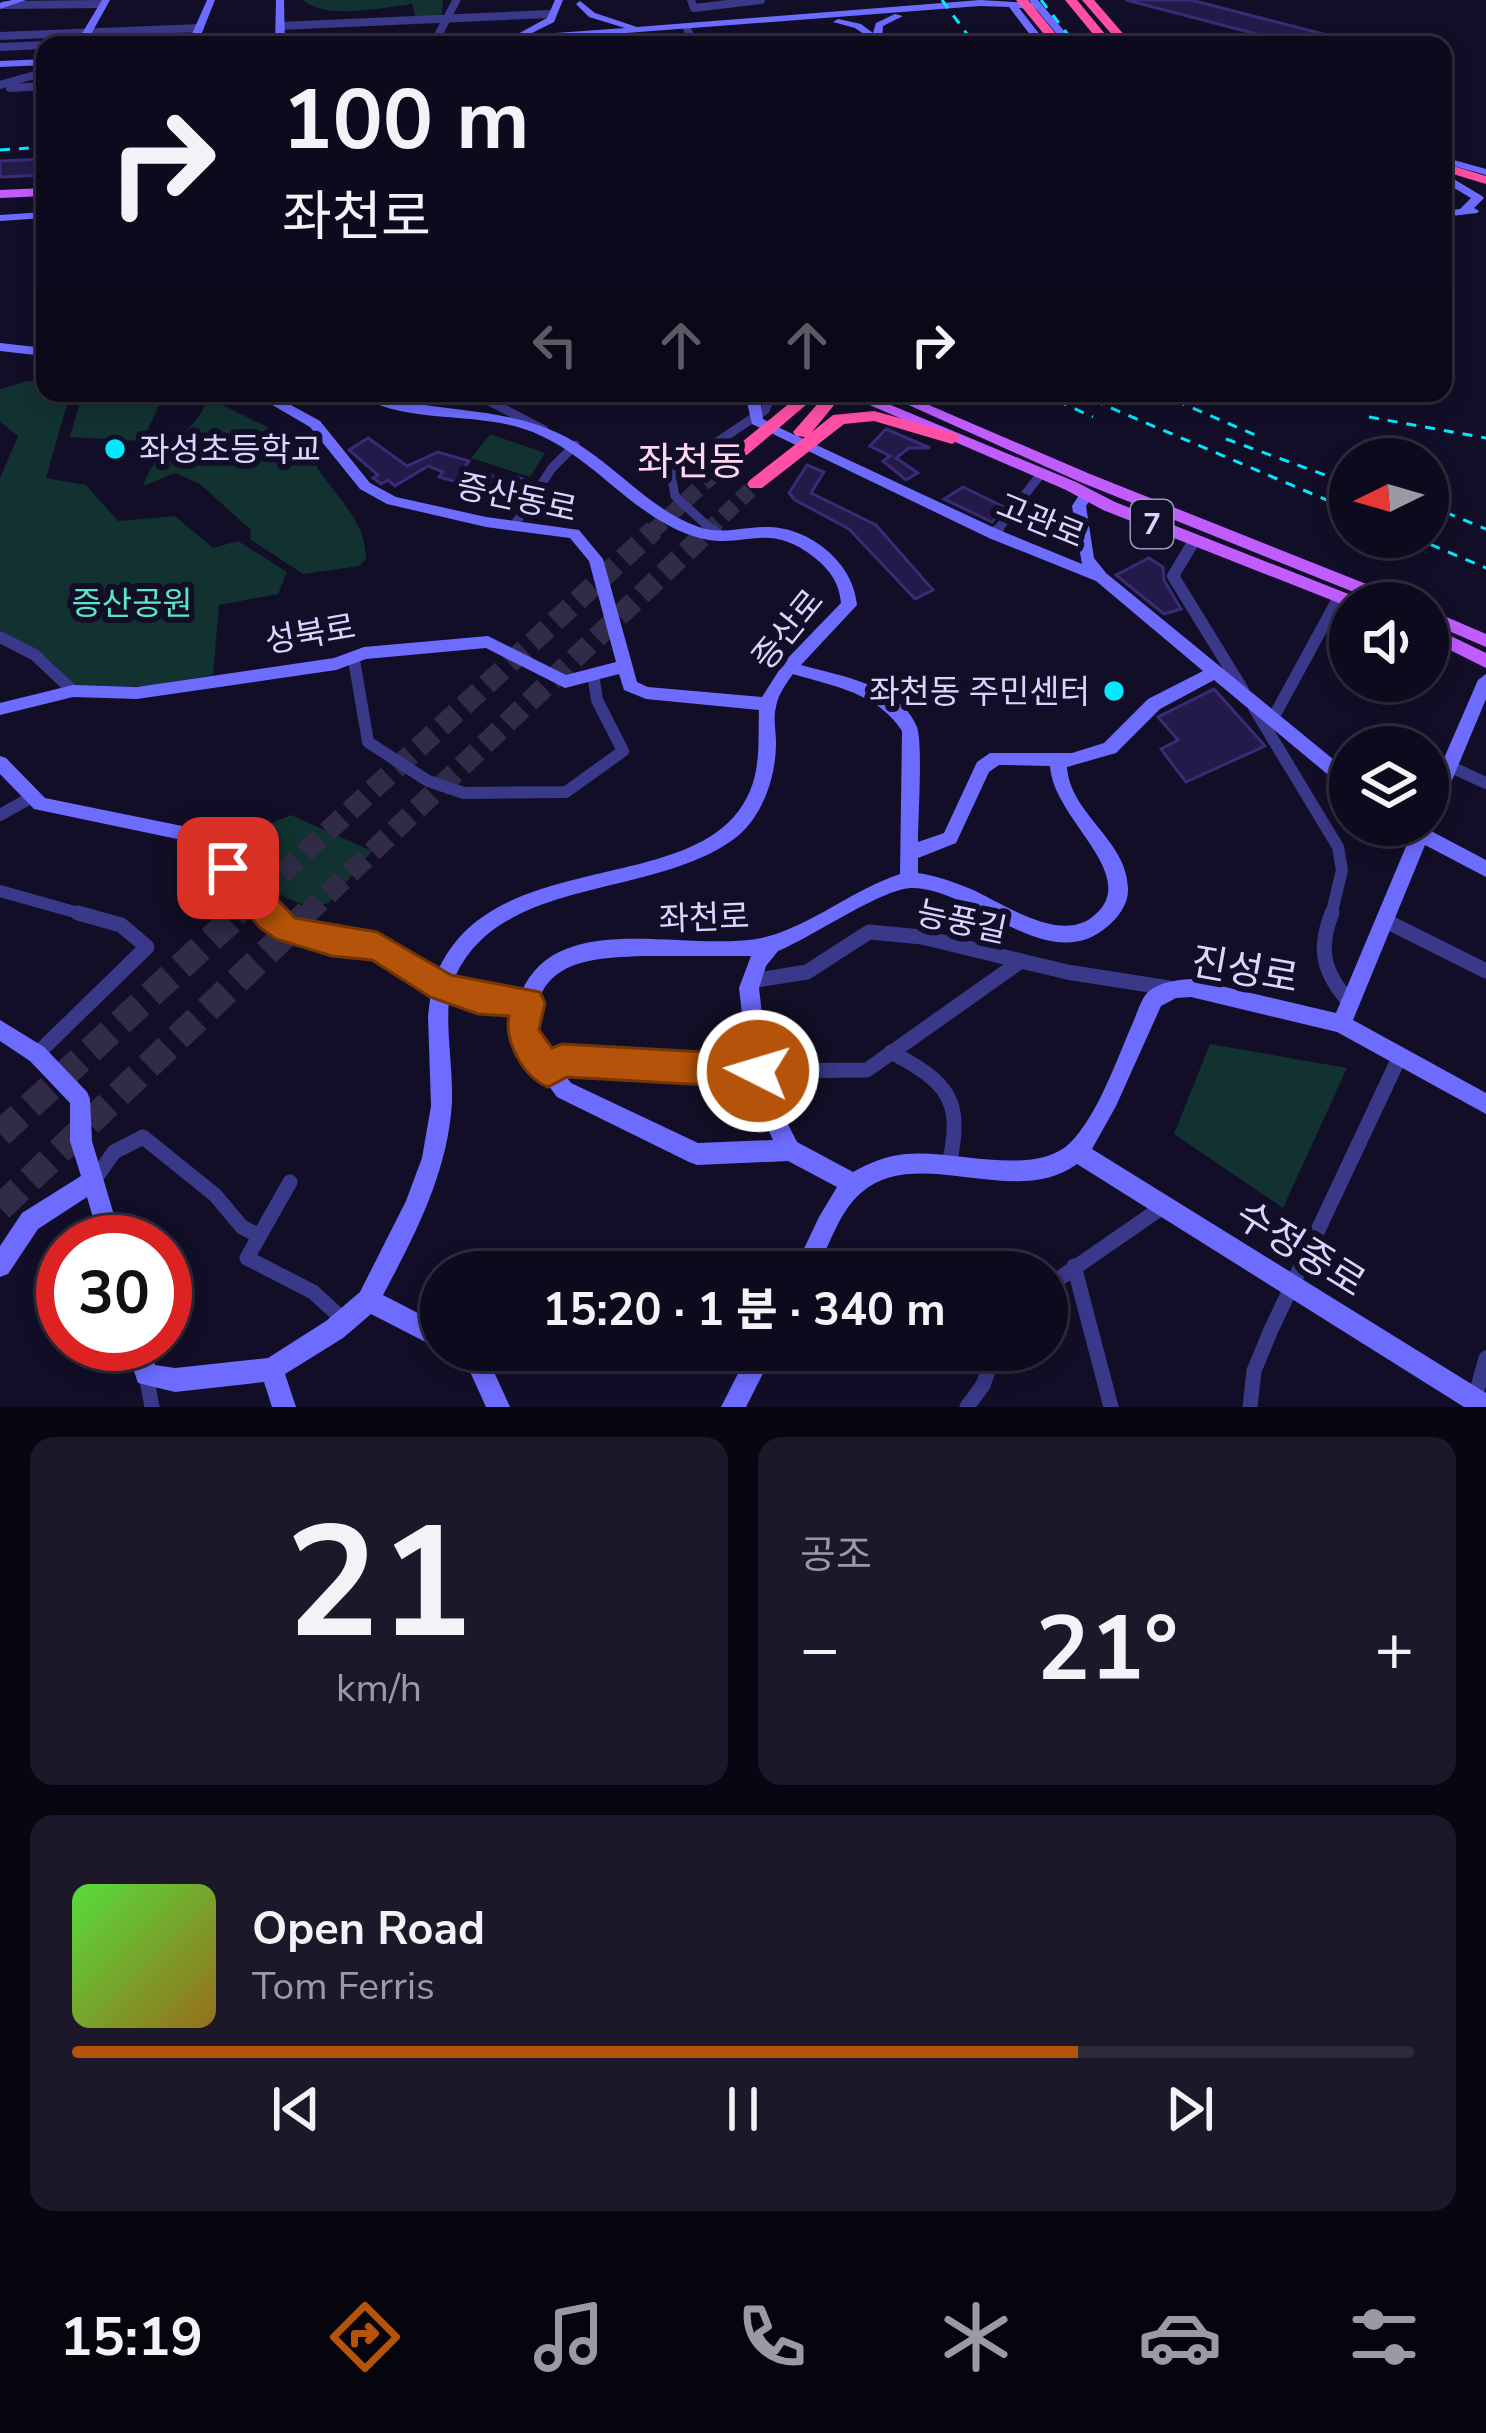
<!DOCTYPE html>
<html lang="ko">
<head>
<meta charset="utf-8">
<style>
  :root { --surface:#0e0a1d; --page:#1c182a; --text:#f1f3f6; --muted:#9b9aa4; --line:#2e2b3b; --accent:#b45309 }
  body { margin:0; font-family:"Nunito Sans","Noto Sans KR",sans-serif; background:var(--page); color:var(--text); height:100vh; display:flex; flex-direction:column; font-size:45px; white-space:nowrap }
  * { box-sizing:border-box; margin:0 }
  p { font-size:39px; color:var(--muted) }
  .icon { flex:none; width:66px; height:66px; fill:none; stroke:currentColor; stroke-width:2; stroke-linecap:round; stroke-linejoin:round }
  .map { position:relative; height:1407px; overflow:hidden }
  .drawer { display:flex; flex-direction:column; gap:30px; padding:30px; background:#080610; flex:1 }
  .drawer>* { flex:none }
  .banner { position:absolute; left:36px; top:36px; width:1416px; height:366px; border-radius:24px; box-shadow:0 6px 18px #0003,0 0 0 3px var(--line); background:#0e0a1d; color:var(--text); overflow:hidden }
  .needle { width:78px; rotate:265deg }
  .fabs { position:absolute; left:1329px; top:438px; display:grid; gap:24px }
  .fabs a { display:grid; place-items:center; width:120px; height:120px; border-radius:50%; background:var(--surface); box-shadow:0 6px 18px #0003,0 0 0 3px var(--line); font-size:60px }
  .speed { position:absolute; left:36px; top:1215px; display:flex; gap:24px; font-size:60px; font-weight:700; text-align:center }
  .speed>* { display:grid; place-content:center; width:156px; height:156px; border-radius:50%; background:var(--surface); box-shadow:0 6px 18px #0003,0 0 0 3px var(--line); line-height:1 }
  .speed .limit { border:18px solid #d22; background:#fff; color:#111 }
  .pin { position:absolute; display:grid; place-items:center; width:102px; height:102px; color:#fff; margin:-51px; border-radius:24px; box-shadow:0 6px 18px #0006 }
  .me { position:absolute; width:132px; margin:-66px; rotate:275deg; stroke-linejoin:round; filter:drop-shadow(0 0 9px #0008) }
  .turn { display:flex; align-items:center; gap:42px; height:252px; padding:0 48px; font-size:54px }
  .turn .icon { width:156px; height:156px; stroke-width:2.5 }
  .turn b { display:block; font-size:84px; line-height:102px }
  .lanes { display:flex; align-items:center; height:114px; padding:0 48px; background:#0003; justify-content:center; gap:60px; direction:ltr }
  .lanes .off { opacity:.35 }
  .big { font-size:90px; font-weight:700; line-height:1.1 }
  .drawer .tile { flex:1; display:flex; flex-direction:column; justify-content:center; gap:18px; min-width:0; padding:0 42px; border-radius:24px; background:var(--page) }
  .drawer .dial { align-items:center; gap:0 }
  .dial b { font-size:156px; line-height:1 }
  .song { display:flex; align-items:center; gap:36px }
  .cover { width:144px; height:144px; border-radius:18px; background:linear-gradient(135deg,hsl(110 70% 55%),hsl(40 70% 35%)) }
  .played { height:12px; border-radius:6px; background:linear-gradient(90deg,var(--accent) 75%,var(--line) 75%) }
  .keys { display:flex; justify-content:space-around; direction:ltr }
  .heat { display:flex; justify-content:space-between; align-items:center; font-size:66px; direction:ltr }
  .drawer .tiles { flex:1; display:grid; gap:30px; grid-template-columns:1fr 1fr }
  .tile:last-child { grid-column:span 2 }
  .trip { position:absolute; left:420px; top:1251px; width:648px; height:120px; border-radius:60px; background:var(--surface); box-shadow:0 6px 18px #0003,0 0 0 3px var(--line); font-weight:700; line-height:120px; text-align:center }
  .menu { display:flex; height:192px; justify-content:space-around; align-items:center; background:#06040c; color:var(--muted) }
  .menu .icon { width:84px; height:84px }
  .menu .on { color:var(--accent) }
  .menu b { font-size:54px; color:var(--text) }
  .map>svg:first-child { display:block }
  .green { fill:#113230 }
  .building { fill:#231a49; stroke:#392b76; stroke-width:3 }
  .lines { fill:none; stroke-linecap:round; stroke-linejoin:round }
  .highway-tunnel-far2 { stroke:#302c47; stroke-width:16; stroke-dasharray:16 8; stroke-linecap:butt }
  .highway-tunnel-far1 { stroke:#302c47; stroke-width:21; stroke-dasharray:21 10; stroke-linecap:butt }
  .highway-tunnel { stroke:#302c47; stroke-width:27; stroke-dasharray:27 14; stroke-linecap:butt }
  .street-far3 { stroke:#3a3888; stroke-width:8 }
  .street-far2 { stroke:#3a3888; stroke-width:9 }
  .street-far1 { stroke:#3a3888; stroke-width:12 }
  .street { stroke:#3a3888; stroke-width:15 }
  .secondary { fill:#6e6cff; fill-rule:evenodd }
  .primary { fill:#c15cff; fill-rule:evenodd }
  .highway { fill:#ff50a5; fill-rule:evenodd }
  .rail { stroke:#01e8ff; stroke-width:3; stroke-dasharray:10 9; stroke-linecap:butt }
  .route { fill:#b45309; stroke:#753606; stroke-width:3 }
  .poi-dot { fill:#01e8ff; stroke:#120e27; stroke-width:4.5 }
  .labels { text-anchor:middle; stroke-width:12; stroke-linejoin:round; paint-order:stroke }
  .shield { fill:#120e27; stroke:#9d99be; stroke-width:3 }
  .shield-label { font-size:30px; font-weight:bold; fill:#d9d5ff }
  .poi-label { font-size:33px; fill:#d9d5ff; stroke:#120e27; text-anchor:start }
  .street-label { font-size:33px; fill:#d9d5ff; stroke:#120e27 }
  .park-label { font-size:33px; fill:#5be5c1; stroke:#120e27 }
  .quarter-label { font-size:39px; fill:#ffd7f1; stroke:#120e27 }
  .near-street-label { font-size:39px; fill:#d9d5ff; stroke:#120e27 }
</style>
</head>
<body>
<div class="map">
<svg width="1486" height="1407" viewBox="0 0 1486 1407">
  <rect width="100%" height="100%" fill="#120e27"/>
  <g class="green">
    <path d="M303 0H443L442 14 416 19 412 4C382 8 325 20 303 0Z"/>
    <polygon points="27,381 45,382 45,393 69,397 46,478 86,485 118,521 175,516 213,548 238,541 287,572 278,594 219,605 213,675 148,686 73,687 53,663 0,630 0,478 18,436 0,422 0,389"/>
    <path d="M208 398 306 446C322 488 366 512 366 559L359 566 303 574 250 539 251 530 200 484 175 473 143 486C162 436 192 441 208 398Z"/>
    <polygon points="80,402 161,402 142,441 70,437"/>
    <polygon points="490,434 545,453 530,477 471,458"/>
    <path d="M291 815 372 851 329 903C290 913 251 879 240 845L245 834Z"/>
    <polygon points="1210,1044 1347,1068 1283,1208 1174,1134"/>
  </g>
  <g class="building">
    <polygon points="1126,0 1191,0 1366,45 1299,45"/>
    <polygon points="45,159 45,175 0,177 0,161"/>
    <polygon points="886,429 930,448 909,448 896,458 918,473 906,480 883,461 890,456 870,446"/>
    <polygon points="368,438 407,466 438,452 469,461 465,467 508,481 517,477 529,481 512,501 499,497 501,494 439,477 443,472 428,466 395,486 388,480 381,484 373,478 378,475 349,450"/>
    <polygon points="807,465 824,472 811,493 876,525 933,590 915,599 849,529 795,500 789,493"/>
    <polygon points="963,487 1004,507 992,522 944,499"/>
    <polygon points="1149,558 1163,567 1164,580 1181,609 1164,614 1116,575"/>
    <polygon points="1214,689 1265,746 1186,782 1161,749 1178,740 1158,717"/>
  </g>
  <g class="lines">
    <g class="highway-tunnel-far2">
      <polyline points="651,533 715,473"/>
      <polyline points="706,533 750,490"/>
    </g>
    <g class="highway-tunnel-far1">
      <polyline points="236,916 654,530"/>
      <polyline points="305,916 709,530"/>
    </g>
    <g class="highway-tunnel">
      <polyline points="0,1134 239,913"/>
      <polyline points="0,1208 308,913"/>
    </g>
    <g class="street-far3">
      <polyline points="691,0 694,8 761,0"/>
      <polyline points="4,5 103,4"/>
      <polyline points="280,26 548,14"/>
      <polyline points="687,28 694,45"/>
      <polyline points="0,36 200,28"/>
      <polyline points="50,45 81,44"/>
      <polyline points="433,45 456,1"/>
      <polyline points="0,47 45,45"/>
      <polyline points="0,85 45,72"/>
      <polyline points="10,88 45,86"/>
    </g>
    <g class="street-far2">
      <polyline points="474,393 544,430"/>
      <polyline points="515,524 552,468 575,445"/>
      <polyline points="715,533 675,496 671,473 765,410 773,393"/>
      <polyline points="995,533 1041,474"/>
    </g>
    <g class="street-far1">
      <polyline points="712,530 718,535"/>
      <polyline points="994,534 998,530"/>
      <polyline points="1194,541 1173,576 1243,690"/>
      <polyline points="0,637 35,655 73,691"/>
      <polyline points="354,660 368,742 428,781 464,793 566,792 623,751 597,700 593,674"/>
      <polyline points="1254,708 1338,847 1342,870 1331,916"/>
      <polyline points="1271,722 1339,597"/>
      <polyline points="1449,766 1486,783"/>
      <polyline points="0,815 32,797"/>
      <polyline points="0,891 89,916"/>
    </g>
    <g class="street">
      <path d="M1332 913C1317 951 1324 973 1350 1003"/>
      <polyline points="1384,920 1486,971"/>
      <polyline points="751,981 807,972 869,932 922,937 1067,972 1169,988"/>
      <path d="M891 1052C947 1082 964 1099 949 1164"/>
      <polyline points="37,1054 147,947 121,925 78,913"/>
      <polyline points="548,1070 562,1060 758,1071 867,1070 1021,961"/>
      <polyline points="95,1179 114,1152 143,1137 215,1195 242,1227 259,1236"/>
      <polyline points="290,1182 247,1258 313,1292 347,1323"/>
      <polyline points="1074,1266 1111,1407"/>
      <polyline points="1047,1287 1164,1206"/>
      <polyline points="146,1375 152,1407"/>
      <polyline points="1475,1398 1486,1358"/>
      <polyline points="967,1407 983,1385 996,1350"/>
      <polyline points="1250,1407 1254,1371 1270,1332 1400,1056"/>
    </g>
    <g class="secondary">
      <polygon points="12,0 26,0 0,9 0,3"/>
      <polygon points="102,0 110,0 85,45 75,45"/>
      <polygon points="207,0 215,0 197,45 187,45"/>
      <polygon points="276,0 284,0 285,45 275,45"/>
      <polygon points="555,0 563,0 554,22 528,35 625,28 589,17 576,4 580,1 595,13 637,27 980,0 1031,3 1029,0 1038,0 1076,45 1066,45 1036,9 1019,8 1048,45 1038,45 1009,7 980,6 470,45 429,45 434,42 514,36 547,18"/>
      <polygon points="895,14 903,16 883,26 882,40 877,43 855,28 833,22 838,19 861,24 873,33 876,23"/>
      <polygon points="45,59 45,65 0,67 0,61"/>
      <polygon points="1443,157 1486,169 1486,175 1443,163"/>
      <polygon points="1444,178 1452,178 1482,196 1484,198 1474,208 1479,211 1477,213 1443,217 1443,211 1460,209 1471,198 1444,182"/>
      <polygon points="45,212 45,218 0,221 0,215"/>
      <polygon points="45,314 45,329 39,325 39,318"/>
      <polygon points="0,343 45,348 45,356 0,351"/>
      <path d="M252 393H269L320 421 370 483 396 497 486 517 579 530 603 559 637 682 648 687 762 697 785 661 841 603C839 583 831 571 815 558 764 518 744 553 693 536 629 515 589 450 524 429 471 411 403 425 355 393 377 393 396 401 418 404 477 413 533 413 584 448 622 473 653 510 696 526 721 536 743 526 769 527 810 528 854 563 857 605L801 665C839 676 900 684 917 727 923 744 918 819 918 842L944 833 977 762 990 753H1072L1104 743 1148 699 1203 671 1096 581 989 538 752 424 745 393H759L763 419 782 429 999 530 1082 564 1072 506 1081 492H1091L1093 495 1086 506 1094 558 1106 573 1350 773V790L1344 788 1214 680 1160 709 1116 753 1067 767C1070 814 1127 840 1128 888 1129 903 1119 917 1108 926 1048 979 973 887 911 888 881 889 811 938 778 951L766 966 759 988 771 1091 797 1142 853 1172C871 1162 886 1156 906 1154 953 1149 1034 1178 1070 1143 1097 1116 1116 1062 1131 1027 1136 1017 1140 1001 1147 993 1158 982 1177 980 1191 979L1336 1013 1410 837 1398 830 1395 825H1428V795L1478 680 1486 674V699L1437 816 1432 822 1431 831 1486 860V877L1425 845 1353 1020 1486 1093V1114L1337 1032 1191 997 1176 998 1161 1006 1116 1106 1092 1149 1486 1393V1407H1464L1077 1164C1015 1210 919 1144 862 1192 839 1211 829 1246 816 1272H793L819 1217 837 1187 788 1161 697 1165 689 1162 557 1097 515 1040 512 1033 516 1011 478 1008 449 999C446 1033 453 1067 452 1102 448 1172 415 1235 383 1295L441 1325V1350L371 1314 343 1338 285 1374 296 1407H272L264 1382 175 1392 138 1383 125 1344H149L155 1365 175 1368 268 1358 326 1321 360 1292 406 1201 422 1158 431 1106 428 1016 431 991 374 954 332 951 280 935 263 923 206 854 182 840 34 809 0 774V756L6 758 45 798 192 828 218 844 277 911 292 922 332 933 377 937 437 973C492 842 704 901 750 791 761 764 758 738 759 710L646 699 624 690 619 674 565 688 486 648 366 659 336 670 137 699 73 697 0 715V703L73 685 137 687 334 658 364 647 488 636 566 675 616 662 589 561 570 538 486 527 387 504 360 489 310 427ZM793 674C833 686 878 693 902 731L900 874C856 889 819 919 776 934 702 960 560 901 521 993L478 990 453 982C496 873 658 901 739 835 764 813 776 775 776 743 776 731 773 718 776 707 778 694 786 684 793 674ZM999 765 1050 766C1053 821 1146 877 1091 918 1058 942 1002 903 971 889 954 882 937 876 918 873V858L956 843 989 772ZM642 956H751L739 988 751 1092 773 1140 698 1143 571 1083 532 1031C535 1018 535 1003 542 992 561 957 606 958 642 956Z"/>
      <polygon points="0,1020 44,1047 87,1092 90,1099 92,1141 122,1242 100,1242 87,1197 38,1229 8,1274 0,1277 0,1246 22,1213 81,1176 70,1141 70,1103 30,1061 0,1041"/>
      <polygon points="450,1350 484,1350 510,1407 486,1407 467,1365 454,1358"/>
      <polygon points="750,1350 775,1350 746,1407 721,1407"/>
    </g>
    <g class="primary">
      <polygon points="45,188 45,196 0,198 0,190"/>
      <polygon points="842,393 862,393 1076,482 1115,502 1361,599 1363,603 1350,603 1349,607 1103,510 1066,490"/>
      <polygon points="882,393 901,393 1090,474 1404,599 1406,603 1381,603 1080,482"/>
      <polygon points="1428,609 1486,634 1486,647 1428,622"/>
      <polygon points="1428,625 1486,653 1486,668 1428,639"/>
    </g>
    <g class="highway">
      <polygon points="1016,0 1028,0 1065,45 1053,45"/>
      <polygon points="1065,0 1077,0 1114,45 1102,45"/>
      <polygon points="1082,0 1094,0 1133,45 1121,45"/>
      <polygon points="1443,163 1486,176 1486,184 1443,171"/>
      <polygon points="802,393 820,393 721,477 709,477 709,469"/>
      <polygon points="827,393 844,393 812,432 833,415 874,411 958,434 961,438 952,444 874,421 844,424 762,488 750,488 747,484 750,480 805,437 796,436 793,432"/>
    </g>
    <g class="rail">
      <polyline points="942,0 975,45"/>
      <polyline points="1041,0 1076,45"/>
      <polyline points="0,150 45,147"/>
      <polyline points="1040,393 1093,417"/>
      <polyline points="1076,393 1350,510"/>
      <polyline points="1158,393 1255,435"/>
      <polyline points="1369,417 1486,438"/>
      <polyline points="1226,439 1350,484"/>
      <polyline points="1428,505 1486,529"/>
      <polyline points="1413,537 1486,568"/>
    </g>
  </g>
  <path class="route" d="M228 855 239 859 295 918 377 932 451 975 540 992 545 1003 539 1030 552 1048 562 1044 758 1055 770 1060 775 1071 770 1083 758 1088 567 1077 548 1087C523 1077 504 1041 509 1016L478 1014 430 997 372 960 332 956 276 939 259 927 213 868 217 859Z"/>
  <g class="poi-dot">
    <circle cx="115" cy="449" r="12"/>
    <circle cx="1114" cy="691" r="12"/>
  </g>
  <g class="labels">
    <rect class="shield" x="1131" y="500" width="42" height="48" rx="9"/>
    <g class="shield-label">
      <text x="1152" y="534">7</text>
    </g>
    <g class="poi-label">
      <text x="139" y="461">좌성초등학교</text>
      <text x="1090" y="703" text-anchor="end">좌천동 주민센터</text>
    </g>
    <g class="street-label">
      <text transform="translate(517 497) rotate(12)" y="12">증산동로</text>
      <text transform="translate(1041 520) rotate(22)" y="12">고관로</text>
      <text transform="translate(787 629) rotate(-51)" y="12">증산로</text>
      <text transform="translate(310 633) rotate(-10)" y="12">성북로</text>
      <text transform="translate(704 917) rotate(-2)" y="12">좌천로</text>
      <text transform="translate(962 921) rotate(12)" y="12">능풍길</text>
    </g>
    <g class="park-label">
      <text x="132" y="615">증산공원</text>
    </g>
    <g class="quarter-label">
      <text x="691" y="475">좌천동</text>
    </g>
    <g class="near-street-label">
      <text transform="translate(1245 969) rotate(10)" y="14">진성로</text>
      <text transform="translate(1301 1248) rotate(32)" y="14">수정중로</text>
    </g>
  </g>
</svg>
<div class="fabs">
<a><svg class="needle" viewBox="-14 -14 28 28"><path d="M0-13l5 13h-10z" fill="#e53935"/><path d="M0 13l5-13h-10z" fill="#9b9aa4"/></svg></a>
<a><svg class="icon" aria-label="sound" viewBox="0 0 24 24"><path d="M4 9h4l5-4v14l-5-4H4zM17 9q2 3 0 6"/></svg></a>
<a><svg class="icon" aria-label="layers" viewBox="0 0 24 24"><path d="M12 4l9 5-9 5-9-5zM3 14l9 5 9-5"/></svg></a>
</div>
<div class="speed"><div class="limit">30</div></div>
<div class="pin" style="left:228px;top:868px;background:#d93025"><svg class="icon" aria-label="arrive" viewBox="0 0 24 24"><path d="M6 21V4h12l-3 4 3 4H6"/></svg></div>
<svg class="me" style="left:758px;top:1071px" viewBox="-20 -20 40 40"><circle r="17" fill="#b45309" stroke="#fff" stroke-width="3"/><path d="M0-11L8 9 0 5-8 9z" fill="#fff"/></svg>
<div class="trip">15:20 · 1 분 · 340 m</div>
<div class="banner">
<div class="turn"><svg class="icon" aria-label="right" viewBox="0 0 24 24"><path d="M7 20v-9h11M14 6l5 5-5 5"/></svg><div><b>100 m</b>좌천로</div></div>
<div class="lanes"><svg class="icon off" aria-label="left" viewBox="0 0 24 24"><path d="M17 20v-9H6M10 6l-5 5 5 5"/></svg><svg class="icon off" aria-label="ahead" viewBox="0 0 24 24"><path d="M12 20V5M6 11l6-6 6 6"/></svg><svg class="icon off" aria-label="ahead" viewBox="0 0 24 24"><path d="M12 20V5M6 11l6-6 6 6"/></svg><svg class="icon" aria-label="right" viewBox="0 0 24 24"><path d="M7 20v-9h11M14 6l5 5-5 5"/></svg></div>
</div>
</div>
<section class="drawer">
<div class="tiles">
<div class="tile dial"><b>21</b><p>km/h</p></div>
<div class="tile"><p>공조</p>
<div class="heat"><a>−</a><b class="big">21°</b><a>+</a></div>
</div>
<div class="tile">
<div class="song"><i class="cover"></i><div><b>Open Road</b><p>Tom Ferris</p></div></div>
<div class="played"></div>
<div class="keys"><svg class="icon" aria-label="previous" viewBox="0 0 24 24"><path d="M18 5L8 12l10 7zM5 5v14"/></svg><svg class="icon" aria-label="pause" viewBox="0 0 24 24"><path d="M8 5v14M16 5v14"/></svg><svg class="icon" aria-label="next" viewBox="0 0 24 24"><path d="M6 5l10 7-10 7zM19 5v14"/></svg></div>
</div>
</div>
</section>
<nav class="menu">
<b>15:19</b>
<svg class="icon on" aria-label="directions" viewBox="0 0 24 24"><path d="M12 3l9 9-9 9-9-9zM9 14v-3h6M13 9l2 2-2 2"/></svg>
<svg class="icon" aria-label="music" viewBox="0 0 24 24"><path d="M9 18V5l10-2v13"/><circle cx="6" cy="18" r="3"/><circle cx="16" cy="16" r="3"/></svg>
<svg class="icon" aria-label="phone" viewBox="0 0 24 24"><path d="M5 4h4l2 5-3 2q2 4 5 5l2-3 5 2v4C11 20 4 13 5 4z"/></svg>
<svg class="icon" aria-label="climate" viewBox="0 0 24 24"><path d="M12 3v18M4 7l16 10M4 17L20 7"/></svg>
<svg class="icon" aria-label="car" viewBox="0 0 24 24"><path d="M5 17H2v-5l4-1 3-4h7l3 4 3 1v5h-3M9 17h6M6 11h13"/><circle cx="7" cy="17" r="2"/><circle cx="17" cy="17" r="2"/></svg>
<svg class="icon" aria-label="filters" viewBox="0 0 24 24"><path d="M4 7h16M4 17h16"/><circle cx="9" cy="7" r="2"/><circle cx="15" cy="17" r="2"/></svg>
</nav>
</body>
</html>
